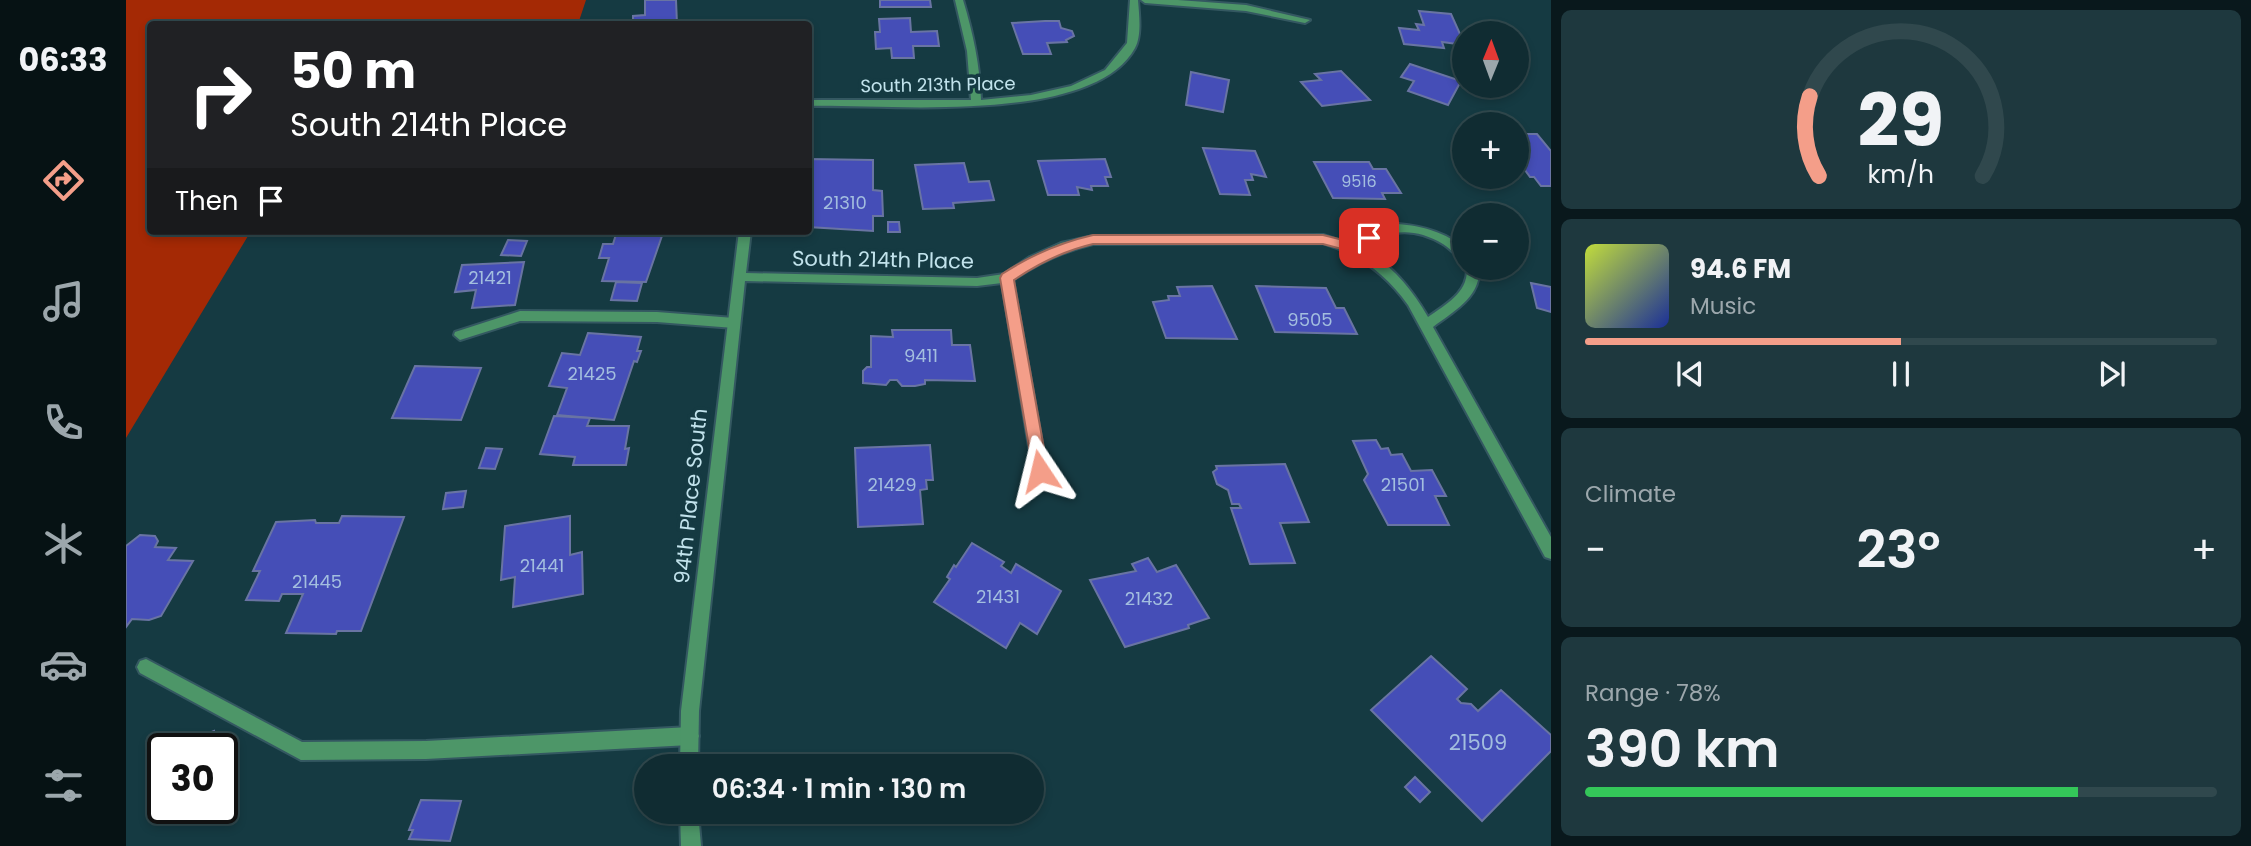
<!DOCTYPE html>
<html lang="en">
<head>
<meta charset="utf-8">
<style>
  :root { --surface:#102c32; --page:#1e383e; --text:#f1f3f6; --muted:#9ca7ac; --line:#30484d; --accent:#f49e89 }
  body { margin:0; font-family:Poppins,sans-serif; background:var(--page); color:var(--text); height:100vh; display:flex; flex-direction:column; font-size:26px; white-space:nowrap }
  * { box-sizing:border-box; margin:0 }
  p { font-size:23px; color:var(--muted) }
  .icon { flex:none; width:38px; height:38px; fill:none; stroke:currentColor; stroke-width:2; stroke-linecap:round; stroke-linejoin:round }
  .map { position:relative; flex:1; overflow:hidden }
  .details { display:flex; flex-direction:column; gap:10px; padding:10px; background:#09181c; width:700px }
  .details>* { flex:none }
  .banner { position:absolute; left:21px; top:21px; width:665px; height:214px; border-radius:7px; box-shadow:0 4px 10px #0003,0 0 0 2px var(--line); background:#202124; color:#fff; overflow:hidden }
  .needle { width:46px; rotate:1deg }
  .controls { position:absolute; left:1326px; top:21px; display:grid; gap:14px }
  .controls a { display:grid; place-items:center; width:77px; height:77px; border-radius:50%; background:var(--surface); box-shadow:0 4px 10px #0003,0 0 0 2px var(--line); font-size:35px }
  .speed { position:absolute; left:21px; top:733px; display:flex; gap:14px; font-size:35px; font-weight:700; text-align:center }
  .speed>* { display:grid; place-content:center; width:91px; height:91px; border-radius:50%; background:var(--surface); box-shadow:0 4px 10px #0003,0 0 0 2px var(--line); line-height:1 }
  .speed .limit { border:4px solid #111; border-radius:10px; background:#fff; color:#111 }
  .pin { position:absolute; display:grid; place-items:center; width:60px; height:60px; color:#fff; margin:-30px; border-radius:14px; box-shadow:0 4px 10px #0006 }
  .me { position:absolute; width:77px; margin:-38px; rotate:350deg; stroke-linejoin:round; filter:drop-shadow(0 0 5px #0008) }
  .turn { display:flex; align-items:center; gap:24px; height:147px; padding:0 28px; font-size:32px }
  .turn .icon { width:91px; height:91px; stroke-width:2.5 }
  .turn b { display:block; font-size:49px; line-height:60px }
  .then { display:flex; align-items:center; height:66px; padding:0 28px; background:#0003; gap:14px; font-size:26px }
  .big { font-size:52px; font-weight:600; line-height:1.1 }
  .details .widget { flex:1; display:flex; flex-direction:column; justify-content:center; gap:10px; min-width:0; padding:0 24px; border-radius:10px; background:var(--page) }
  .details .dial { align-items:center; gap:0 }
  .dial svg { height:182px; overflow:visible; fill:none; stroke:var(--line); stroke-width:7; stroke-linecap:round; text-anchor:middle }
  .dial text { fill:var(--text); stroke:none }
  .song { display:flex; align-items:center; gap:21px }
  .cover { width:84px; height:84px; border-radius:10px; background:linear-gradient(135deg,hsl(70 70% 55%),hsl(230 70% 35%)) }
  .played { height:7px; border-radius:4px; background:linear-gradient(90deg,var(--accent) 50%,var(--line) 50%) }
  .keys { display:flex; justify-content:space-around; direction:ltr }
  .heat { display:flex; justify-content:space-between; align-items:center; font-size:38px; direction:ltr }
  .charge { height:10px; border-radius:5px; background:linear-gradient(90deg,#34c759 78%,var(--line) 0) }
  .trip { position:absolute; left:508px; top:754px; width:410px; height:70px; border-radius:35px; background:var(--surface); box-shadow:0 4px 10px #0003,0 0 0 2px var(--line); font-weight:600; line-height:70px; text-align:center }
  main { display:flex; flex:1; min-height:0 }
  .tabs { display:flex; flex-direction:column; width:126px; justify-content:space-around; align-items:center; background:#061214; color:var(--muted) }
  .tabs .icon { width:49px; height:49px }
  .tabs .current { color:var(--accent) }
  .tabs b { font-size:32px; color:var(--text) }
  .map>svg:first-child { display:block }
  .forest { fill:#a42905 }
  .building { fill:#454eb7; stroke:#6974a3; stroke-width:2 }
  .lines { fill:none; stroke-linecap:round; stroke-linejoin:round }
  .service-casing { stroke:#345861; stroke-width:4 }
  .minor-casing { stroke:#345861; stroke-width:4 }
  .service { fill:#4d9668; fill-rule:evenodd }
  .minor { fill:#4d9668; fill-rule:evenodd }
  .route { fill:#f49e89; stroke:#9f6759; stroke-width:2 }
  .labels { text-anchor:middle; stroke-width:7; stroke-linejoin:round; paint-order:stroke }
  .far-number-label { font-size:16px; fill:#a3bedf }
  .far-street-label { font-size:18px; fill:#c2e3ec; stroke:#153a42 }
  .number-label { font-size:18px; fill:#a3bedf }
  .street-label { font-size:21px; fill:#c2e3ec; stroke:#153a42 }
  .near-number-label { font-size:21px; fill:#a3bedf }
</style>
</head>
<body>
<main>
<nav class="tabs">
<b>06:33</b>
<svg class="icon current" aria-label="directions" viewBox="0 0 24 24"><path d="M12 3l9 9-9 9-9-9zM9 14v-3h6M13 9l2 2-2 2"/></svg>
<svg class="icon" aria-label="music" viewBox="0 0 24 24"><path d="M9 18V5l10-2v13"/><circle cx="6" cy="18" r="3"/><circle cx="16" cy="16" r="3"/></svg>
<svg class="icon" aria-label="phone" viewBox="0 0 24 24"><path d="M5 4h4l2 5-3 2q2 4 5 5l2-3 5 2v4C11 20 4 13 5 4z"/></svg>
<svg class="icon" aria-label="climate" viewBox="0 0 24 24"><path d="M12 3v18M4 7l16 10M4 17L20 7"/></svg>
<svg class="icon" aria-label="car" viewBox="0 0 24 24"><path d="M5 17H2v-5l4-1 3-4h7l3 4 3 1v5h-3M9 17h6M6 11h13"/><circle cx="7" cy="17" r="2"/><circle cx="17" cy="17" r="2"/></svg>
<svg class="icon" aria-label="filters" viewBox="0 0 24 24"><path d="M4 7h16M4 17h16"/><circle cx="9" cy="7" r="2"/><circle cx="15" cy="17" r="2"/></svg>
</nav>
<div class="map">
<svg width="1425" height="846" viewBox="0 0 1425 846">
  <rect width="100%" height="100%" fill="#153a42"/>
  <polygon class="forest" points="0,0 460,0 452,24 24,24 24,231 125,231 0,438"/>
  <g class="building">
    <polygon points="519,0 550,0 551,24 507,24 507,16 519,15"/>
    <polygon points="754,0 804,0 805,7 754,7"/>
    <polygon points="1293,11 1325,14 1339,45 1316,42 1318,48 1278,44 1273,28 1293,30 1290,24 1298,25"/>
    <polygon points="784,18 785,32 811,31 813,46 787,46 788,58 766,58 765,48 750,49 749,32 754,32 753,19"/>
    <polygon points="919,21 933,21 935,28 946,31 948,36 940,40 941,42 921,43 925,54 897,54 886,23"/>
    <polygon points="1284,64 1335,81 1322,105 1282,91 1288,81 1275,77"/>
    <polygon points="1215,71 1244,100 1196,106 1175,82 1195,80 1189,74"/>
    <polygon points="1065,72 1103,80 1097,112 1060,105"/>
    <polygon points="1391,134 1411,134 1425,151 1425,186 1415,186 1408,177 1404,177 1396,166 1391,165"/>
    <polygon points="1077,148 1129,151 1140,177 1125,174 1127,180 1119,180 1124,195 1094,194"/>
    <polygon points="682,159 747,160 747,190 756,191 757,216 747,216 747,231 682,227"/>
    <polygon points="979,159 985,177 979,177 982,186 965,186 966,190 951,187 953,195 922,195 912,161"/>
    <polygon points="1188,162 1243,162 1247,169 1260,169 1275,193 1256,193 1259,199 1207,198"/>
    <polygon points="838,163 843,182 863,181 868,200 827,203 828,208 797,209 789,165"/>
    <polygon points="762,222 773,222 774,232 762,232"/>
    <polygon points="491,231 537,233 520,282 476,281 483,258 473,258 477,244 487,244"/>
    <polygon points="382,240 401,241 395,256 375,255"/>
    <polygon points="398,262 389,305 346,308 350,290 329,292 336,265"/>
    <polygon points="490,282 516,283 511,301 485,300"/>
    <polygon points="1405,283 1425,287 1425,312 1411,308"/>
    <polygon points="1086,286 1111,339 1040,338 1027,302 1043,300 1042,296 1054,296 1051,287"/>
    <polygon points="1130,286 1200,288 1210,308 1218,308 1231,334 1149,332"/>
    <polygon points="766,330 825,330 826,345 844,345 849,381 799,380 799,384 789,386 776,386 771,380 764,380 760,385 737,383 737,371 741,367 745,367 745,336 767,337"/>
    <polygon points="462,333 515,337 511,351 515,351 511,362 508,361 488,420 431,415 441,388 423,386 436,353 454,355"/>
    <polygon points="289,366 355,368 335,420 266,418"/>
    <polygon points="428,416 464,418 461,426 503,426 499,449 503,448 500,465 447,465 449,457 414,454"/>
    <polygon points="1250,440 1255,449 1262,448 1265,455 1276,454 1285,471 1306,470 1320,496 1309,496 1323,525 1262,525 1238,480 1242,474 1227,441"/>
    <polygon points="804,445 807,480 800,480 801,489 794,490 797,524 732,527 729,448"/>
    <polygon points="360,448 376,449 369,469 353,468"/>
    <polygon points="1159,464 1183,522 1154,523 1169,563 1124,564 1105,508 1115,508 1113,504 1106,504 1102,490 1091,484 1087,472 1091,469 1090,466"/>
    <polygon points="340,491 337,507 317,509 320,493"/>
    <polygon points="216,516 278,517 235,631 211,631 210,634 160,633 177,594 156,594 153,601 120,600 134,571 127,571 150,522 189,520 190,523 213,523"/>
    <polygon points="444,516 444,555 456,552 457,594 387,607 389,577 375,580 379,526"/>
    <polygon points="14,535 29,536 32,541 29,547 50,548 42,560 67,561 35,616 23,620 6,619 0,627 0,546"/>
    <polygon points="846,543 878,562 875,566 885,573 890,564 935,591 911,634 894,623 880,648 808,602 824,579 821,577 828,565 830,567"/>
    <polygon points="1022,558 1031,572 1050,565 1083,618 1062,625 1063,628 999,647 964,580 1010,571 1006,564"/>
    <polygon points="1305,656 1341,689 1331,699 1335,703 1345,704 1352,711 1375,690 1425,735 1425,751 1356,821 1245,710"/>
    <polygon points="88,731 89,749 64,749 64,741"/>
    <polygon points="1289,777 1304,792 1294,802 1279,787"/>
    <polygon points="295,800 335,801 324,841 283,839 287,830 283,830"/>
  </g>
  <g class="lines">
    <g class="service-casing">
      <g id="service">
        <polygon points="394,311 531,312 608,318 614,323 608,328 531,322 394,321 334,340 328,335 329,332"/>
        <polygon points="20,659 176,742 300,741 564,727 570,730 573,736 570,742 564,745 300,759 175,760 14,673 11,667 14,661"/>
      </g>
    </g>
    <g class="minor-casing">
      <g id="minor">
        <path d="M829 0H837C847 33 854 65 855 100L905 95 945 86 979 70 1001 43 1004 0H1012C1013 14 1016 35 1009 48 966 126 761 104 682 106V100H845L841 51Z"/>
        <polygon points="1015,0 1052,0 1120,5 1184,20 1179,23 1120,11 1019,3"/>
        <path d="M1272 224C1296 226 1320 232 1339 249V261C1331 257 1325 249 1317 244 1286 226 1262 230 1234 248 1265 263 1285 288 1302 317 1320 304 1342 293 1341 268H1353C1355 297 1328 311 1307 327L1425 537V559L1419 557 1282 305C1260 274 1233 254 1197 243L967 244C937 251 913 262 887 280L921 471 919 475 914 477 909 475 907 471 876 283 851 286 619 281 573 711 572 766H554L555 711 613 231H625L620 273 851 278 878 274 904 257 935 243 967 236 1197 235 1224 244 1249 229Z"/>
        <polygon points="554,812 572,812 575,846 555,846"/>
      </g>
    </g>
    <use href="#service" class="service"/>
    <use href="#minor" class="minor"/>
  </g>
  <path class="route" d="M1243 234 1248 235V241L1227 252 1197 244H967C937 251 913 263 888 280L922 471 920 476H908L874 278 876 274C905 255 932 243 967 235H1197L1225 242Z"/>
  <g class="labels">
    <g class="far-number-label">
      <text x="1233" y="187">9516</text>
    </g>
    <g class="far-street-label">
      <text transform="translate(812 85) rotate(-1)" y="6">South 213th Place</text>
    </g>
    <g class="number-label">
      <text x="719" y="209">21310</text>
      <text x="364" y="284">21421</text>
      <text x="1184" y="326">9505</text>
      <text x="795" y="362">9411</text>
      <text x="466" y="380">21425</text>
      <text x="766" y="491">21429</text>
      <text x="1277" y="491">21501</text>
      <text x="416" y="572">21441</text>
      <text x="191" y="588">21445</text>
      <text x="872" y="603">21431</text>
      <text x="1023" y="605">21432</text>
    </g>
    <g class="street-label">
      <text transform="translate(757 260) rotate(1)" y="7">South 214th Place</text>
      <text transform="translate(565 496) rotate(-84)" y="7">94th Place South</text>
    </g>
    <g class="near-number-label">
      <text x="1352" y="750">21509</text>
    </g>
  </g>
</svg>
<div class="controls">
<a><svg class="needle" viewBox="-14 -14 28 28"><path d="M0-13l5 13h-10z" fill="#e53935"/><path d="M0 13l5-13h-10z" fill="#9ca7ac"/></svg></a>
<a>+</a>
<a>−</a>
</div>
<div class="speed"><div class="limit">30</div></div>
<div class="pin" style="left:1243px;top:238px;background:#d93025"><svg class="icon" aria-label="arrive" viewBox="0 0 24 24"><path d="M6 21V4h12l-3 4 3 4H6"/></svg></div>
<svg class="me" style="left:914px;top:471px" viewBox="-20 -20 40 40"><path d="M0-17L14 15 0 8-14 15z" fill="#f49e89" stroke="#fff" stroke-width="4"/></svg>
<div class="trip">06:34 · 1 min · 130 m</div>
<div class="banner">
<div class="turn"><svg class="icon" aria-label="right" viewBox="0 0 24 24"><path d="M7 20v-9h11M14 6l5 5-5 5"/></svg><div><b>50 m</b>South 214th Place</div></div>
<div class="then">Then<svg class="icon" aria-label="arrive" viewBox="0 0 24 24"><path d="M6 21V4h12l-3 4 3 4H6"/></svg></div>
</div>
</div>
<section class="details">
<div class="widget dial"><svg viewBox="0 0 100 80">
<path d="M14 69A42 42 0 1 1 86 69"/>
<path d="M14 69A42 42 0 0 1 10 34" stroke="#f49e89"/>
<text x="50" y="56" font-size="32" font-weight="700">29</text>
<text x="50" y="72" font-size="11">km/h</text>
</svg></div>
<div class="widget">
<div class="song"><i class="cover"></i><div><b>94.6 FM</b><p>Music</p></div></div>
<div class="played"></div>
<div class="keys"><svg class="icon" aria-label="previous" viewBox="0 0 24 24"><path d="M18 5L8 12l10 7zM5 5v14"/></svg><svg class="icon" aria-label="pause" viewBox="0 0 24 24"><path d="M8 5v14M16 5v14"/></svg><svg class="icon" aria-label="next" viewBox="0 0 24 24"><path d="M6 5l10 7-10 7zM19 5v14"/></svg></div>
</div>
<div class="widget"><p>Climate</p>
<div class="heat"><a>−</a><b class="big">23°</b><a>+</a></div>
</div>
<div class="widget"><p>Range · 78%</p><b class="big">390 km</b><div class="charge"></div></div>
</section>
</main>
</body>
</html>
